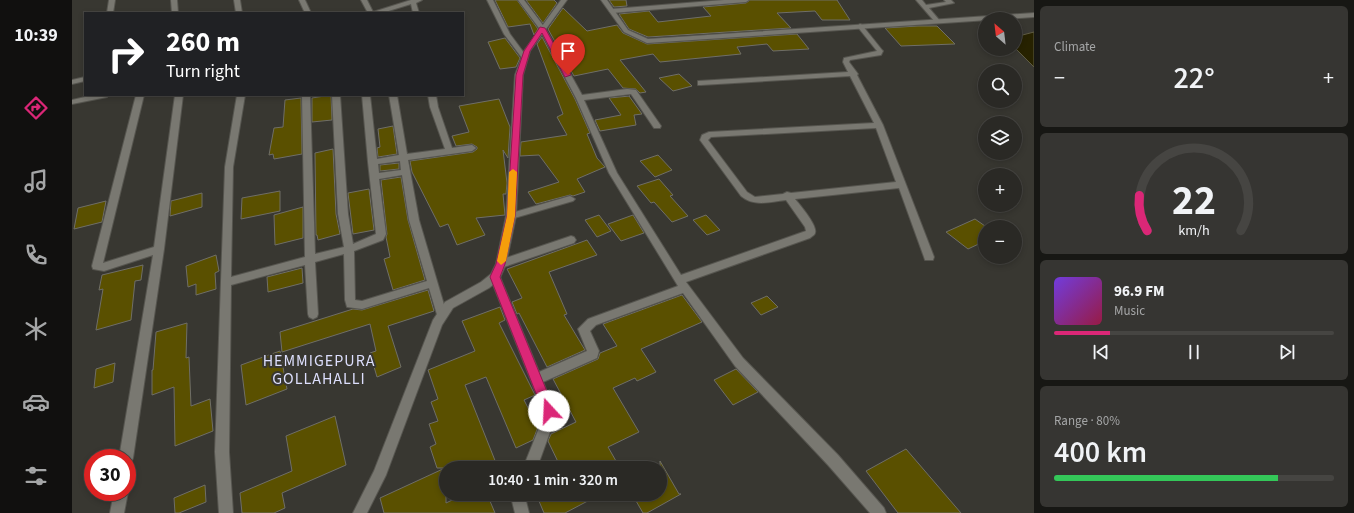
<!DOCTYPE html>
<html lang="en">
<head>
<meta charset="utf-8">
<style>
  :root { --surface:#2a2925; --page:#363532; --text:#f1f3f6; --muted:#a5a6a7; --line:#464542; --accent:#db2777 }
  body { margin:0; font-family:"Source Sans 3",sans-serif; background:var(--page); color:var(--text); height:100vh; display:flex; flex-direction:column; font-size:15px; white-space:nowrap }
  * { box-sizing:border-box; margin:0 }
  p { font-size:13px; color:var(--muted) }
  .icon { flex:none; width:22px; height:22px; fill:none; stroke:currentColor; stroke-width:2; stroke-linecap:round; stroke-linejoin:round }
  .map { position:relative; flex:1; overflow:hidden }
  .panel { display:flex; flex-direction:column; gap:6px; padding:6px; background:#171714; width:320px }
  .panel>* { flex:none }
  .guide { position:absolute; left:12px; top:12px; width:380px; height:84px; border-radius:0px; box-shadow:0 2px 6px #0003,0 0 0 1px var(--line); background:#202124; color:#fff; overflow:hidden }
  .needle { width:26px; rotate:332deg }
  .controls { position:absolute; left:906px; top:12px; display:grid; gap:8px }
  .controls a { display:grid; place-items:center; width:44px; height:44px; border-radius:50%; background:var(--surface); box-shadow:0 2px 6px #0003,0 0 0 1px var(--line); font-size:20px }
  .speed { position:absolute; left:12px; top:449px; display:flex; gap:8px; font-size:20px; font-weight:700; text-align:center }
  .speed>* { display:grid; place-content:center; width:52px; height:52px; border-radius:50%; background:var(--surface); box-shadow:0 2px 6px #0003,0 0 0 1px var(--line); line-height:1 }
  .speed .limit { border:6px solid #d22; background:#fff; color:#111 }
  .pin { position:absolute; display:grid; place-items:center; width:34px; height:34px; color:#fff; margin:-41px -17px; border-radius:50% 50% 50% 0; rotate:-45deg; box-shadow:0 0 4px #0007 }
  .pin .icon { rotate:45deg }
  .me { position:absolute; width:44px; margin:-22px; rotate:340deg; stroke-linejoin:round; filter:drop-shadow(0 0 3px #0008) }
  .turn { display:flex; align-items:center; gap:14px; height:84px; padding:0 16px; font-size:18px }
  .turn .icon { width:52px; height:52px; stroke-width:2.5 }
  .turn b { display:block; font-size:28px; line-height:34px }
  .big { font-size:30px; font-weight:600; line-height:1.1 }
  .panel .widget { flex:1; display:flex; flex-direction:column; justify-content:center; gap:6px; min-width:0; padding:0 14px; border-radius:6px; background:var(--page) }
  .panel .dial { align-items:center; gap:0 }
  .dial svg { height:104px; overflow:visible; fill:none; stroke:var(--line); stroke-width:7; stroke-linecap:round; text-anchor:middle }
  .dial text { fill:var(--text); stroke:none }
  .song { display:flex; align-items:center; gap:12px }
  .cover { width:48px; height:48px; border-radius:6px; background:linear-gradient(135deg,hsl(260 70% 55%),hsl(340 70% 35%)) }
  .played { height:4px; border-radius:2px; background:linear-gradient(90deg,var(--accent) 20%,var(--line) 20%) }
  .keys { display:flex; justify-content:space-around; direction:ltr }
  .heat { display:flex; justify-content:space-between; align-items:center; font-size:22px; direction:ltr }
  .charge { height:6px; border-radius:3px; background:linear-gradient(90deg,#34c759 80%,var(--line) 0) }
  .trip { position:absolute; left:367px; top:461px; width:228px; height:40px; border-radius:20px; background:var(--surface); box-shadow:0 2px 6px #0003,0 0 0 1px var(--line); font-weight:600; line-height:40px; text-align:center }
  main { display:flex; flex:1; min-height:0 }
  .dock { display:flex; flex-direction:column; width:72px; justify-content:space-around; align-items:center; background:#11100f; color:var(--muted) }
  .dock .icon { width:28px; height:28px }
  .dock .on { color:var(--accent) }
  .dock b { font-size:18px; color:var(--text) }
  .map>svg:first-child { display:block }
  .water { fill:#272200; stroke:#5f5c43 }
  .building { fill:#5a5000; stroke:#6f6e67 }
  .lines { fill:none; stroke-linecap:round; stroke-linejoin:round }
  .minor-casing { stroke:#56554f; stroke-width:2 }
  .tertiary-casing { stroke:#56554f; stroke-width:2 }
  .minor { fill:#797871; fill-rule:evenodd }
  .tertiary { fill:#797871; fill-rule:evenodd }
  .route { fill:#db2777; stroke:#8e194d }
  .slow { fill:#f59e0b }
  .labels { text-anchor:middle; stroke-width:4; stroke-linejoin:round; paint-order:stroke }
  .quarter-label { font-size:16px; letter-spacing:1px; fill:#dddffd; stroke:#383731 }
</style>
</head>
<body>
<main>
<nav class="dock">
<b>10:39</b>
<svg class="icon on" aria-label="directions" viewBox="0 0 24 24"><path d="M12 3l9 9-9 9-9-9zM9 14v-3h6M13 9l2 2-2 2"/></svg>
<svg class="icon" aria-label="music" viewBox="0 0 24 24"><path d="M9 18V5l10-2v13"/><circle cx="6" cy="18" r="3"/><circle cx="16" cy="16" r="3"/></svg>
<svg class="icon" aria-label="phone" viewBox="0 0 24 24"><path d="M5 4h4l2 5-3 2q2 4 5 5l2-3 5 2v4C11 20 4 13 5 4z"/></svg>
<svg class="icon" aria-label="climate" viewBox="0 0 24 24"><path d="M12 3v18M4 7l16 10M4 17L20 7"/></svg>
<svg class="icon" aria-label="car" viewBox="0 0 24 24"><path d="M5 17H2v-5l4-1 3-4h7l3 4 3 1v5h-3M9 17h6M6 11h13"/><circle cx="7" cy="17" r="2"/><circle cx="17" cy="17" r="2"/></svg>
<svg class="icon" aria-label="filters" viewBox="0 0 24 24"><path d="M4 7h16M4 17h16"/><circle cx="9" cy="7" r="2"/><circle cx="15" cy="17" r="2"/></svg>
</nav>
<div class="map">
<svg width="962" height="513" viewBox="0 0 962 513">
  <rect width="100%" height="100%" fill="#383731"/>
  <polygon class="water" points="962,32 962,67 943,48 943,37"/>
  <g class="building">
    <polygon points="423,0 445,0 466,29 462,35 458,24 436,27"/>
    <polygon points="454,0 482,0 485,3 471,23"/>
    <polygon points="537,0 554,0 555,6 542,7"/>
    <polygon points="678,0 765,0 778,20 750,20 743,11 705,13 719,28 576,37 557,29 547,14 577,11 586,22 639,16 631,7 674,3"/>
    <polygon points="491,8 515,31 545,25 551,33 575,44 725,34 737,49 701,51 695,44 665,47 669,54 588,62 581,54 548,60 574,92 568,93 564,89 551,88 536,69 502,76 476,29"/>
    <polygon points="846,26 865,26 883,44 829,46 813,28"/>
    <polygon points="470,37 503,99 518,133 515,134 525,158 533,167 505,179 513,192 501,196 498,195 464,204 456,192 487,182 467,155 448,156 449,142 495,135 485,117 491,114 465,44"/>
    <polygon points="433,38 448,58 444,67 428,69 416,42"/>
    <polygon points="607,74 620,86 601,91 587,78"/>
    <polygon points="259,95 260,120 240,122 240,98"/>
    <polygon points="557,96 570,114 562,115 564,125 528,131 523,120 549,115 537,98 558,96"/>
    <polygon points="229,98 230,154 202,159 201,154 197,155 202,128 211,127 213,100"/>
    <polygon points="427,99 438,127 436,158 431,150 435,183 434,194 431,194 433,215 404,218 413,235 385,245 376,224 368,227 340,172 338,161 401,152 405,149 405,147 400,144 384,146 380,136 397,132 387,106"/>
    <polygon points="321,126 325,154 306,157 305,148 308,147 306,129"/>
    <polygon points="261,149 264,214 268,234 246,240 245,235 244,235 243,153"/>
    <polygon points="586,155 600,170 583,177 568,161"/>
    <polygon points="327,163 327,169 308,171 308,165"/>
    <polygon points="329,177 336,220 353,280 321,290 312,259 318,257 314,237 315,234 309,180"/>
    <polygon points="587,179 601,195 598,196 616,216 600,222 582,202 579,203 565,186"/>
    <polygon points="297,189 302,230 281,234 276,193"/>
    <polygon points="208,191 208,211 169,219 170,198"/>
    <polygon points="130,193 130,207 98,216 99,201"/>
    <polygon points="34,201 30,222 2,229 6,208"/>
    <polygon points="231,207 231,238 203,245 202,215"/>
    <polygon points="527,215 539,231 525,237 513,220"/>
    <polygon points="561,215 572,233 549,241 536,224"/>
    <polygon points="634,215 648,230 635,235 621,220"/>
    <polygon points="903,219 913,226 913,241 896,249 874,232"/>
    <polygon points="515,240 525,255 477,272 495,314 492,315 513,350 475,367 447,313 445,314 440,302 450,298 435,269"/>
    <polygon points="144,255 147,271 143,273 144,289 124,295 124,284 116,287 114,266"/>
    <polygon points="71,265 69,280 63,281 59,320 24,330 31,289 27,290 30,275"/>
    <polygon points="230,268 231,283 196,292 195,277"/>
    <polygon points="356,290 362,311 316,326 329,367 305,377 298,353 304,351 298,324 210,352 208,332 281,309 290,310"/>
    <polygon points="610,295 630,322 569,349 584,372 565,381 563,378 541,388 567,432 536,447 548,468 489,468 476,441 479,434 504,422 481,379 526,359 528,353 545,346 531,324"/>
    <polygon points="695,296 706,307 689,315 679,303"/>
    <polygon points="428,307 433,320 427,323 463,395 452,400 466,427 461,440 444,448 414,377 393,385 424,463 413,468 374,468 374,503 393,494 415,494 423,513 312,513 308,498 373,468 365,468 358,447 364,444 357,424 366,421 359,402 366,399 356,370 403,351 390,321"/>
    <polygon points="115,323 114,358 117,357 119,406 138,399 141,431 103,446 102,387 80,395 80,370 81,370 84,332"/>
    <polygon points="208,351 215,389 174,405 169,365"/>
    <polygon points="43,363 41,382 22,388 24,369"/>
    <polygon points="664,369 686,392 661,405 642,380"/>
    <polygon points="263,416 274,465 210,493 213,508 202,513 170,513 168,493 220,471 214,436"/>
    <polygon points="834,449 889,513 826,513 794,471"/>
    <polygon points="588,461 607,494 609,494 575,513 571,513 560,494 588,494"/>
    <polygon points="133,485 134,502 107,513 103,513 102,498"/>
    <polygon points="464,494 529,494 493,513 472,513"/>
  </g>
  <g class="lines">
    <g class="minor-casing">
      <g id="minor">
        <polygon points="37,0 43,0 41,13 35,13"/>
        <polygon points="99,0 105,0 106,13 100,13"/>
        <polygon points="162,0 168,0 170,13 164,13"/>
        <polygon points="227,0 233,0 239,13 233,13"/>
        <polygon points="289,0 295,0 301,12 339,0 350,0 344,3 347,13 341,13 339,4 310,13 296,13"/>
        <polygon points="415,0 421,0 438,34 455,57 454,58 450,58 432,34"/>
        <path d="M446 0H452L473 28 510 95 555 89 564 90 589 126 588 128H582L559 94 512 100 545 173 609 275 734 231 733 227 714 200C698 202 682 207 669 196L628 140 630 135 637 132 802 123 778 76 629 85H626V81L776 72 771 62 772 58 805 51 785 26 788 24 790 25 810 50 811 51 809 55 778 60 777 62 786 74 785 75 811 125 862 257 861 260H853L852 257 827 188 723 199C728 205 746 226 743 233 743 235 740 236 738 238L614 282 671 358 766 455 812 508 814 513H798L756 465 663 366 611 293 524 325 518 331 527 351 525 358 471 382 483 411V418L465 468H451L471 418V411L418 277 419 274H427L428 277 467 372 515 351 506 329 516 319 606 286 537 173 504 98 467 28ZM804 128 824 182 719 193 715 192 711 194 683 197 675 192 636 140 639 137Z"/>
        <polygon points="652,0 677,0 674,2 540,13 537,11 540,9"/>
        <polygon points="844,0 850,0 854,5 874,2 872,0 879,0 882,3 857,8 868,21 865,23 863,22"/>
        <polygon points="13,77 13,81 0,84 0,80"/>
        <polygon points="22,95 36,95 35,97 0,104 0,100"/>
        <polygon points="64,95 72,95 31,263 82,247 103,95 111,95 92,249 61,458 59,463 55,464 55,458 47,458 81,255 32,271 21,269 20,266"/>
        <path d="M165 95H173L161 167 159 277 233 257 230 95H238L243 254 272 247 266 214 260 95H268L276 214 281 244 304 234 296 162 290 95H298L305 159 327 155 317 95H325L335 154 373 149 358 107 356 95H364L366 107 380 148 400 145 404 148 400 151 336 160 347 220 375 315 374 318 370 320 366 318 357 288 290 309 275 307 273 300 272 254 243 262 246 314 245 317 241 319 237 317 236 314 233 265 159 285 157 452 161 513H147L143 452 153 167ZM328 161 329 170 307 173 306 164ZM330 175 337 220 355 281 290 301 283 300 282 251 311 240 314 234 307 179Z"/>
        <polygon points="498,196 503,199 501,201 439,219 434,216 436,214"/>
        <polygon points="499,236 502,237 504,240 502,243 429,268 425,267 424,264 425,261"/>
        <polygon points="55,490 56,492 52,513 38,513 42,492 55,492"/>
        <polygon points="442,494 456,494 454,501 457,513 443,513 440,501"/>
      </g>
    </g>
    <g class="tertiary-casing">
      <g id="tertiary">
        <polygon points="489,0 495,0 458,51 451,75 444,216 434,264 427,280 417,288 381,308 370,325 314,475 295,513 281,513 302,471 361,320 373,302 409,282 419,274 424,264 434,216 443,75 452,51"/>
        <polygon points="529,0 535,0 556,30 576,39 962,13 962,17 575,43 552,32"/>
      </g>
    </g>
    <use href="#minor" class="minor"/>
    <use href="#tertiary" class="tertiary"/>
  </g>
  <polygon class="route" points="468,27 473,28 499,75 493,77 470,33 458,51 451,75 443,216 433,264 428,277 483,411 481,415 477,416 473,415 471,411 418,277 424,264 435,216 444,75 452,51"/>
  <polygon class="slow" points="441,169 445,172 443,216 434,261 429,265 425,261 435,216 437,172"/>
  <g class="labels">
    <g class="quarter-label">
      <text x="247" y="366">HEMMIGEPURA<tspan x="247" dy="18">GOLLAHALLI</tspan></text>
    </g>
  </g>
</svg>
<div class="controls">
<a><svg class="needle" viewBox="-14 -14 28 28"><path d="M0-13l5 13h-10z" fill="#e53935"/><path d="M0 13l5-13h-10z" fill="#a5a6a7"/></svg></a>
<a><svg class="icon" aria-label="search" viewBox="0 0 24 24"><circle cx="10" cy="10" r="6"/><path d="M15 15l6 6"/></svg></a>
<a><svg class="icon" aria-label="layers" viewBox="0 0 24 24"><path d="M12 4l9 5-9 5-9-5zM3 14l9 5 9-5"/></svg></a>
<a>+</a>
<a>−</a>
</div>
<div class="speed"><div class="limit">30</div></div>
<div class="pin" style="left:496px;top:75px;background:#d93025"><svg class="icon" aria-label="arrive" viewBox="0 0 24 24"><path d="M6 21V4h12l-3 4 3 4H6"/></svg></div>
<svg class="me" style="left:477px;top:411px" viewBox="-20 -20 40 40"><circle r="19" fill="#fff"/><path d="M0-13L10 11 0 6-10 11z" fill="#db2777"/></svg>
<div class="trip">10:40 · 1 min · 320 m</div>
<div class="guide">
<div class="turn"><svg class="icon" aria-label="right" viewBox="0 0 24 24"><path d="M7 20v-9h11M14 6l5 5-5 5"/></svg><div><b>260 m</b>Turn right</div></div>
</div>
</div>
<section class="panel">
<div class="widget"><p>Climate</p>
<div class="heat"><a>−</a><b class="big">22°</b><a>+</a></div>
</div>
<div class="widget dial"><svg viewBox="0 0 100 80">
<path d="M14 69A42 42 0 1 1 86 69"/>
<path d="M14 69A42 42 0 0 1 8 42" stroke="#db2777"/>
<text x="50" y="56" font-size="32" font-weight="700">22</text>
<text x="50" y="72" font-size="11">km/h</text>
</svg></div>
<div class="widget">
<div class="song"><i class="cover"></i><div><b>96.9 FM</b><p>Music</p></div></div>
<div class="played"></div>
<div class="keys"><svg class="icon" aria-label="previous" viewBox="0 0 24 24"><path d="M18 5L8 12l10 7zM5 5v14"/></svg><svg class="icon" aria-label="pause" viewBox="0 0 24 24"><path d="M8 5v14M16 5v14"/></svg><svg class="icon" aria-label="next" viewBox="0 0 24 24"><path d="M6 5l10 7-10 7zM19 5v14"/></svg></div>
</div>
<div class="widget"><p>Range · 80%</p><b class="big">400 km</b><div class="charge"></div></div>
</section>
</main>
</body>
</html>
